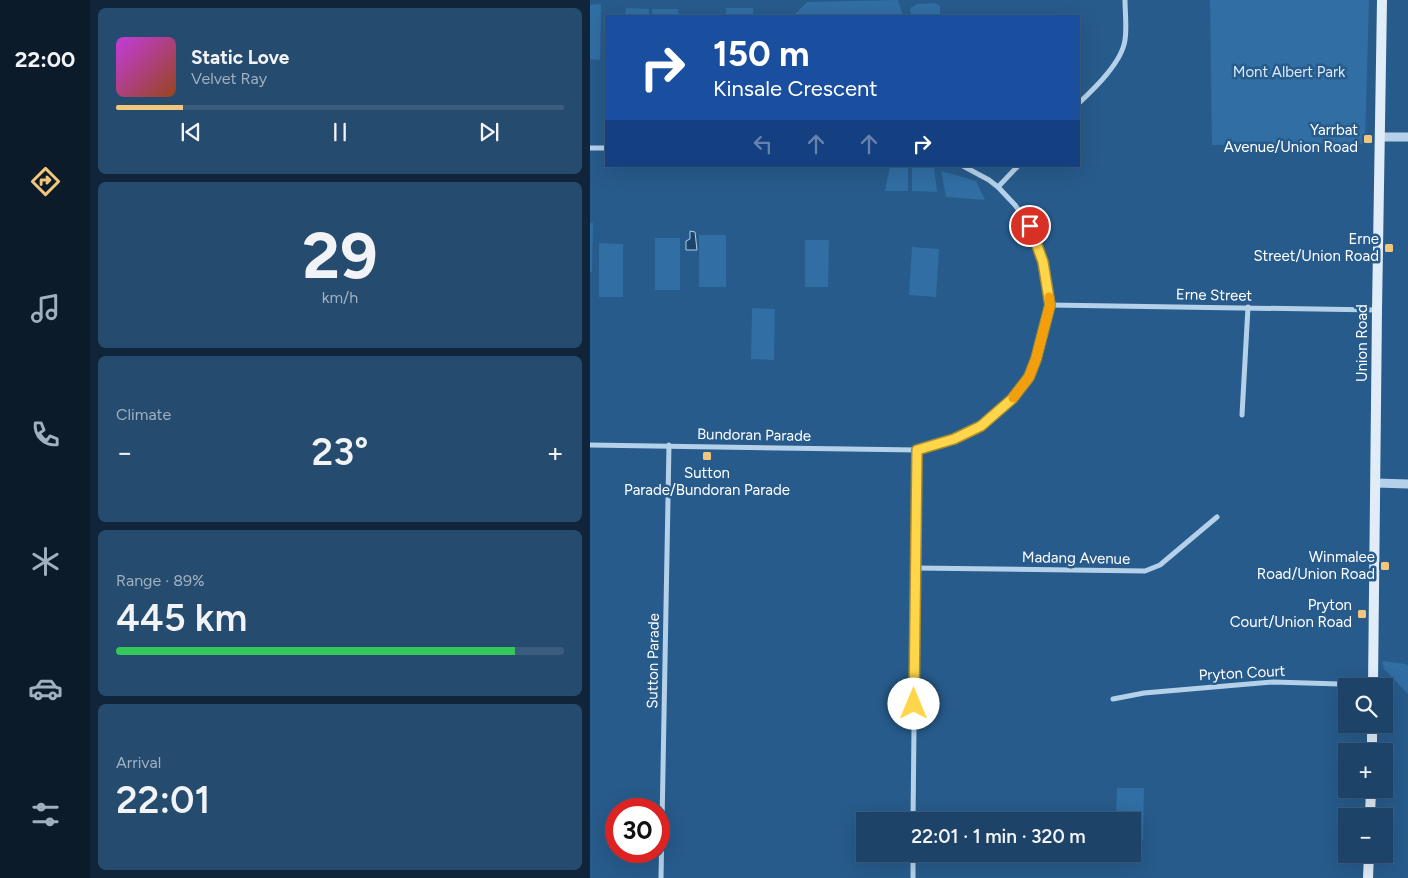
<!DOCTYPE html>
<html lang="en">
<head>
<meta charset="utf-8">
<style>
  :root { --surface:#1d4468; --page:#254b6e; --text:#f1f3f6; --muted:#a0b0c0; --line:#3b5c7c; --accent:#f2c67b }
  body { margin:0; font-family:Figtree,sans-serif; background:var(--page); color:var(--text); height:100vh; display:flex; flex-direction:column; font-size:19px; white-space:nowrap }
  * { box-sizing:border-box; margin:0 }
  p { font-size:16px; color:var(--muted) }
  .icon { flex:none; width:28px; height:28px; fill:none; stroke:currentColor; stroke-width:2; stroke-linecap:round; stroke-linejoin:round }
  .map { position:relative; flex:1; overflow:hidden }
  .panel { display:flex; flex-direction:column; gap:8px; padding:8px; background:#102539; width:500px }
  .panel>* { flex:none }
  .banner { position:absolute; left:15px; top:15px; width:475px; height:152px; border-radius:0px; box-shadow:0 5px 20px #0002,0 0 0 1px var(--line); background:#1a4fa0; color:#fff; overflow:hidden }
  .tools { position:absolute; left:748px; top:678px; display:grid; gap:10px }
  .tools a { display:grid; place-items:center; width:55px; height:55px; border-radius:0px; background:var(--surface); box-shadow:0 5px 20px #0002,0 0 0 1px var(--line); font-size:25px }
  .speed { position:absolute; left:15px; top:798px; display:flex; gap:10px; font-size:25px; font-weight:700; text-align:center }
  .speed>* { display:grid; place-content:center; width:65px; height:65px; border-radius:50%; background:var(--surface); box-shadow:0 5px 20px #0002,0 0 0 1px var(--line); line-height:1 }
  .speed .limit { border:8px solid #d22; background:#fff; color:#111 }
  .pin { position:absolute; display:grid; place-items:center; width:42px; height:42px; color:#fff; margin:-21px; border:2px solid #fff; border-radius:50%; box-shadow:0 1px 5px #0007 }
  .me { position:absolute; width:55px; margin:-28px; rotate:0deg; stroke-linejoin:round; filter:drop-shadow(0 0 4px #0008) }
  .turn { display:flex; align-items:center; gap:18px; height:105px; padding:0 25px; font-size:22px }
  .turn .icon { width:65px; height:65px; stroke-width:2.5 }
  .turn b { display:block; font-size:35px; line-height:42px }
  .lanes { display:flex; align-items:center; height:48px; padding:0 25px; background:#0003; justify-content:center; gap:25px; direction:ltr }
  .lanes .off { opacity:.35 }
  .big { font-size:38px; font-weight:600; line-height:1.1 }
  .panel .card { flex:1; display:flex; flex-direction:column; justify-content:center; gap:8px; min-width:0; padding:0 18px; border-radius:8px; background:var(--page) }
  .panel .dial { align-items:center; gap:0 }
  .dial b { font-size:65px; line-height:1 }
  .song { display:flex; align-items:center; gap:15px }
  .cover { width:60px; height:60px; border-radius:8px; background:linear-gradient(135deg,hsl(290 70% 55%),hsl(20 70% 35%)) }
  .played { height:5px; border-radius:2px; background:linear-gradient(90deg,var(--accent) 15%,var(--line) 15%) }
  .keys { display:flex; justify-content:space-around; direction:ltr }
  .heat { display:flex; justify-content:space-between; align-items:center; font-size:28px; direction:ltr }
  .charge { height:8px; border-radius:4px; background:linear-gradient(90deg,#34c759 89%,var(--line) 0) }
  .trip { position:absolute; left:266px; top:812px; width:285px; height:50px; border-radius:0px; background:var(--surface); box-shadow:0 5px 20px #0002,0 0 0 1px var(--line); font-weight:600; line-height:50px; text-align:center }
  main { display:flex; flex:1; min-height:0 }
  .menu { display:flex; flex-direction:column; width:90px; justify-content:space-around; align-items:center; background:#0c1b2a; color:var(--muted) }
  .menu .icon { width:35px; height:35px }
  .menu .on { color:var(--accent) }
  .menu b { font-size:22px; color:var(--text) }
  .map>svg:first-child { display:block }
  .green { fill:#316ea3 }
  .water { fill:#1c446b; stroke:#aacdea }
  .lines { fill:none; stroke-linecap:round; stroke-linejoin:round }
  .minor { stroke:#b5d1ea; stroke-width:5 }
  .tertiary { stroke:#b5d1ea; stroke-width:9 }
  .secondary { stroke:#e0ecf8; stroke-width:10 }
  .route-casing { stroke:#a68a30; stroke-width:12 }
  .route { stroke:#ffd54a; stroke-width:9 }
  .slow { stroke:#f59e0b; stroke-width:9 }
  .poi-dot { fill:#f2c67b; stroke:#275b8b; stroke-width:2 }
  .labels { text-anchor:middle; stroke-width:5; stroke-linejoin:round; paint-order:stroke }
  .park-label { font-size:15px; fill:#d9eaf8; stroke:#275b8b }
  .poi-label { font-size:15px; fill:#fff; stroke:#275b8b; text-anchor:end }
  .street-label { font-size:15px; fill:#fff; stroke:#275b8b }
</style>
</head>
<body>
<main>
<nav class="menu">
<b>22:00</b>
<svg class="icon on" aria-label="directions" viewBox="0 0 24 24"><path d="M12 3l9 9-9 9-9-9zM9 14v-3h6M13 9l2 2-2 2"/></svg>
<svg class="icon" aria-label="music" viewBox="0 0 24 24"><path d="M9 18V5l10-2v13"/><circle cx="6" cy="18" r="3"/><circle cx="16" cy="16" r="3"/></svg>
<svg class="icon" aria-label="phone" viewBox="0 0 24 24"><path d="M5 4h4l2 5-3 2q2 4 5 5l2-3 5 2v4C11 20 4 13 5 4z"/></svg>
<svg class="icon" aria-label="climate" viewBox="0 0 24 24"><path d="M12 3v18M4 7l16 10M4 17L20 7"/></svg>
<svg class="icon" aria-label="car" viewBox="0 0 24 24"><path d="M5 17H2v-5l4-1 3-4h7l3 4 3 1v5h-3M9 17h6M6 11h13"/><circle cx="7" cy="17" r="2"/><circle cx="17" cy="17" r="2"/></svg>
<svg class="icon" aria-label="filters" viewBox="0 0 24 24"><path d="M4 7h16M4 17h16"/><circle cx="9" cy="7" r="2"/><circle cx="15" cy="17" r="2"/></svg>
</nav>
<section class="panel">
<div class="card">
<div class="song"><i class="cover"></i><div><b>Static Love</b><p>Velvet Ray</p></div></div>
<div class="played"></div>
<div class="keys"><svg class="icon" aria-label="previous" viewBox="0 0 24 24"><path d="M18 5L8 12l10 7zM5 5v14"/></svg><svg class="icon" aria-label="pause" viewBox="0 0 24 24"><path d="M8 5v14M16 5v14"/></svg><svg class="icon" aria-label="next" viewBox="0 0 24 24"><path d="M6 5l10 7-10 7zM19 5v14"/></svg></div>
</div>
<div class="card dial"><b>29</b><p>km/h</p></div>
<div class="card"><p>Climate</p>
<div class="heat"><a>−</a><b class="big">23°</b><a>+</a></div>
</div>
<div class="card"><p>Range · 89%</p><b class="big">445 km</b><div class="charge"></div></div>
<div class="card"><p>Arrival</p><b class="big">22:01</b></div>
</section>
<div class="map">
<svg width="818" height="878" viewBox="0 0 818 878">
  <rect width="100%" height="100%" fill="#275b8b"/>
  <g class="green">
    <polygon points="308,0 313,16 203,16 217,2"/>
    <polygon points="620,0 779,0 775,144 622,145"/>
    <polygon points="345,3 350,6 350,16 321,16 320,8 327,4"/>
    <polygon points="11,4 10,60 0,59 0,5"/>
    <polygon points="36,8 59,9 59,16 35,16"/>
    <rect x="136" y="8" width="27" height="8"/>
    <polygon points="62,9 88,9 89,16 62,16"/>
    <polygon points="300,166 318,166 318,191 295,191"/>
    <polygon points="322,166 344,166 347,192 322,191"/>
    <polygon points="351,171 386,181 395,200 356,197"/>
    <polygon points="0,223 3,223 2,272 0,272"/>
    <rect x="109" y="235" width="27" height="52"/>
    <rect x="65" y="238" width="25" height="52"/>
    <polygon points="215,240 239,240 238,287 215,287"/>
    <polygon points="9,243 33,244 33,297 9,297"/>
    <polygon points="322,247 349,249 346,297 319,295"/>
    <polygon points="162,308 185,309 184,360 161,359"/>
    <polygon points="792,661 816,664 818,666 818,694 794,669"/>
    <polygon points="527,788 554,788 553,840 543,840 542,821 526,821"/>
  </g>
  <polygon class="water" points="100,231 105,232 107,250 96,250 96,241 100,239"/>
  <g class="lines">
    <g class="minor">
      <path d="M489 103C505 88 532 62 535 40 537 27 535 13 535 0"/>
      <polyline points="0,148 16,148"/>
      <polyline points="408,187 428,166"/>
      <polyline points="460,305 787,310"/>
      <polyline points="652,415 658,307"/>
      <polyline points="0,445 327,450 363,439 391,426 422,399 439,377 446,359 460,305 453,262 440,226 425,205 408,187 399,180 373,166"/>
      <polyline points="325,568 555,571 570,565 627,517"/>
      <polyline points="523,699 554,693 683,682 783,685"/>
      <polyline points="323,821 327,450"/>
      <polyline points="71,878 79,445"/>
      <polyline points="323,878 323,854"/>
    </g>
    <g class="tertiary">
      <polyline points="790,137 818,137"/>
      <polyline points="786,483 818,484"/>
    </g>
    <g class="secondary">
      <polyline points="783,686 787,310 792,0"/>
      <polyline points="782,751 782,724"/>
      <polyline points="780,816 781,789"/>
      <polyline points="778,878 779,854"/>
    </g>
  </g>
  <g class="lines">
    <g class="route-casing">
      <polyline id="route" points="324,704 327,450 364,439 391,426 422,399 439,377 446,359 460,305 453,262 440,226"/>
    </g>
    <use href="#route" class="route"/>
    <polyline class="slow" points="423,398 439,377 446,359 460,305 459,297"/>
  </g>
  <g class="poi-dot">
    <rect x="773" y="134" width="10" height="10" rx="2.5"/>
    <rect x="794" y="243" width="10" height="10" rx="2.5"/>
    <rect x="112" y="451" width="10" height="10" rx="2.5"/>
    <rect x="790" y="561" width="10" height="10" rx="2.5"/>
    <rect x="767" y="609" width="10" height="10" rx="2.5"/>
  </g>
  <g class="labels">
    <g class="park-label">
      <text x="699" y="77">Mont Albert Park</text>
    </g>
    <g class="poi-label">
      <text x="768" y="135">Yarrbat<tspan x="768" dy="17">Avenue/Union Road</tspan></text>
      <text x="789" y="244">Erne<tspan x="789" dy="17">Street/Union Road</tspan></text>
      <text x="117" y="478" text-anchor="middle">Sutton<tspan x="117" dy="17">Parade/Bundoran Parade</tspan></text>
      <text x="785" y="562">Winmalee<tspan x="785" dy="17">Road/Union Road</tspan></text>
      <text x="762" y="610">Pryton<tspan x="762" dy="17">Court/Union Road</tspan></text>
    </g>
    <g class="street-label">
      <text transform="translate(624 295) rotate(1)" y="5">Erne Street</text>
      <text transform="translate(772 343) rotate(-90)" y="5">Union Road</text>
      <text transform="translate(164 435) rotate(1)" y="5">Bundoran Parade</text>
      <text transform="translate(486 558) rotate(1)" y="5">Madang Avenue</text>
      <text transform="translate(63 661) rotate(-89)" y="5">Sutton Parade</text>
      <text transform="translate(652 673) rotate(-3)" y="5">Pryton Court</text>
    </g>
  </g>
</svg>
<div class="tools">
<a><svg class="icon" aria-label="search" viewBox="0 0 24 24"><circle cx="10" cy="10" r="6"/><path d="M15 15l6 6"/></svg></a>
<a>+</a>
<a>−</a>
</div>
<div class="speed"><div class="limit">30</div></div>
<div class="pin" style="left:440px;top:226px;background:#d93025"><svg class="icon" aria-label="arrive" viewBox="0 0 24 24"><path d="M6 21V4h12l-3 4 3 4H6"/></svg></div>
<svg class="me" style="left:324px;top:704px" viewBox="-20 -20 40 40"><circle r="19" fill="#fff"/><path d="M0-13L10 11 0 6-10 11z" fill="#ffd54a"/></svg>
<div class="trip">22:01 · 1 min · 320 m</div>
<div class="banner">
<div class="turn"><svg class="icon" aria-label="right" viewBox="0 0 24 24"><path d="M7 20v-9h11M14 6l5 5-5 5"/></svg><div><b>150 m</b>Kinsale Crescent</div></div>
<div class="lanes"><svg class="icon off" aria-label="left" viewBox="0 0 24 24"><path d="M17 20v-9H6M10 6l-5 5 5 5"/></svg><svg class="icon off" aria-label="ahead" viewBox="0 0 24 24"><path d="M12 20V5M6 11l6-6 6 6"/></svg><svg class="icon off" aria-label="ahead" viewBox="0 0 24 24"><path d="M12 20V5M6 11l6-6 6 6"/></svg><svg class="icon" aria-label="right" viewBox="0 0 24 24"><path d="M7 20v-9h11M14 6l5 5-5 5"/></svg></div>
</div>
</div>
</main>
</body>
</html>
